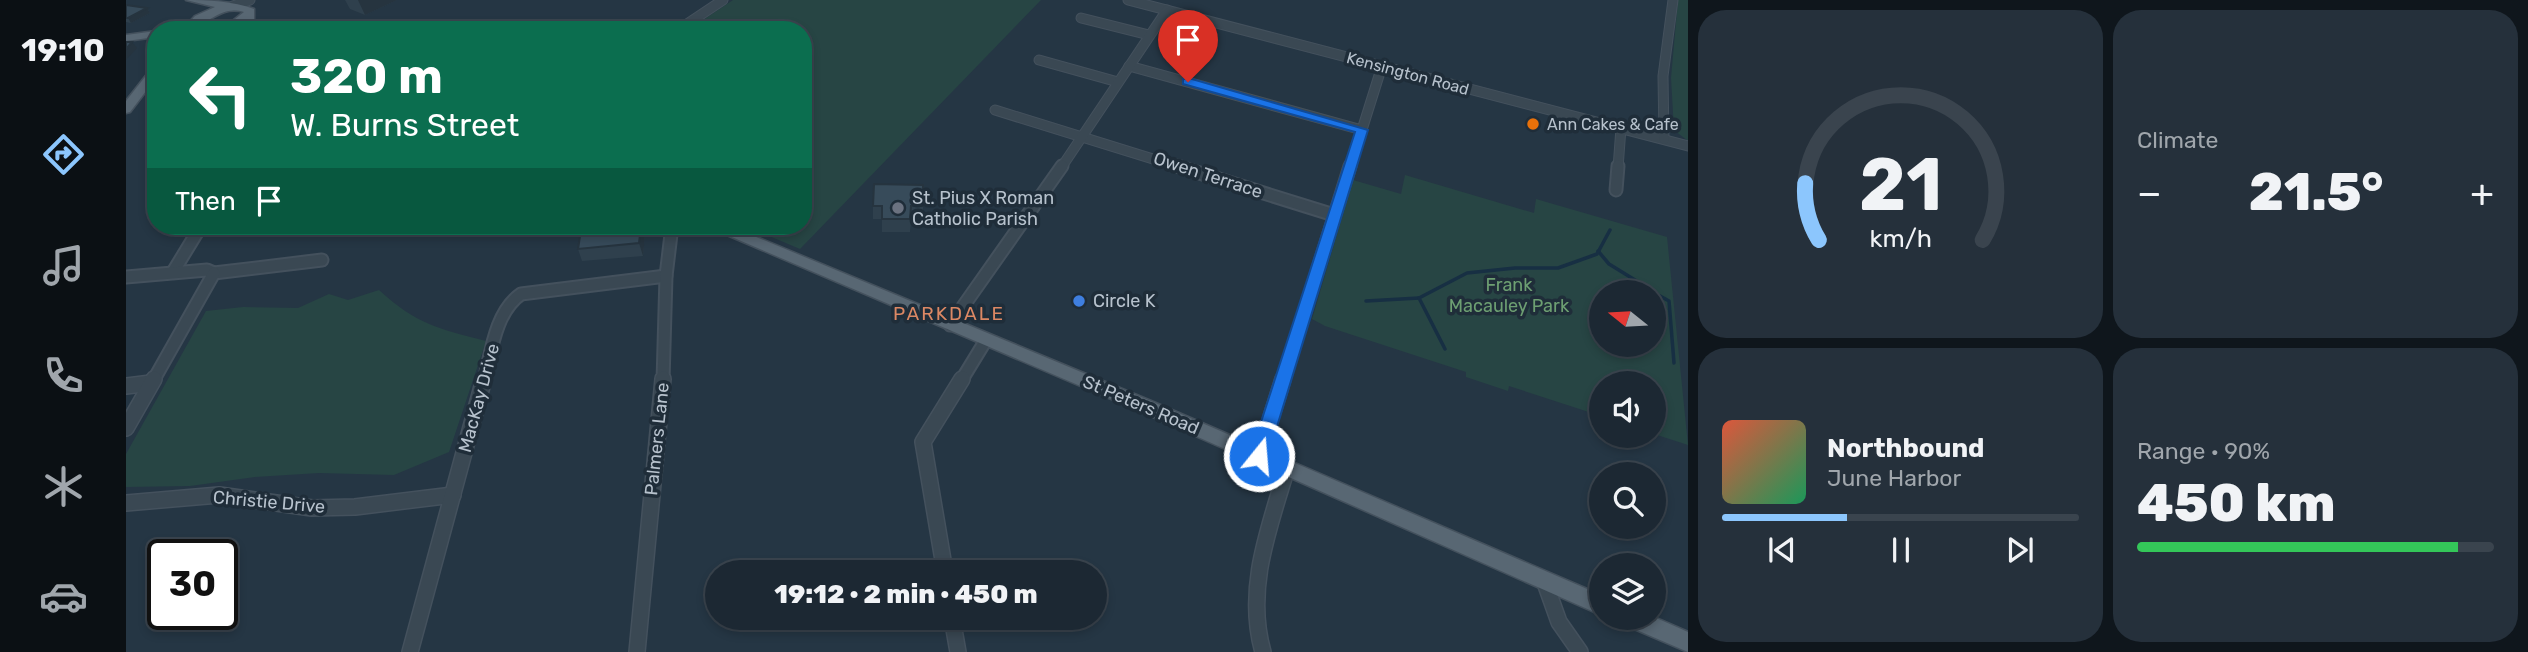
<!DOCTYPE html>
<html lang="en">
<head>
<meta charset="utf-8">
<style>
  :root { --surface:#1c2833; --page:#25303b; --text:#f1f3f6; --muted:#a0a6ac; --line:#3a444e; --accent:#8cc6fd }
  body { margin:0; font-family:Rubik,sans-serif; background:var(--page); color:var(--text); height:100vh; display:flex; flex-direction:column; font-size:26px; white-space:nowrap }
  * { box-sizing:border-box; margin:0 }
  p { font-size:23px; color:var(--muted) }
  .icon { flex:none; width:38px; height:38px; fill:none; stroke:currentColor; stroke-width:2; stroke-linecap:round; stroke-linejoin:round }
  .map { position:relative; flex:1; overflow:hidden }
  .side { display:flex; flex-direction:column; gap:10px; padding:10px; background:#0f161c; width:840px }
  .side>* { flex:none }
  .banner { position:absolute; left:21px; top:21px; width:665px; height:214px; border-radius:28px; box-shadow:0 4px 10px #0003,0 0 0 2px var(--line); background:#0b6e4f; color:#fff; overflow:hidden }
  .needle { width:46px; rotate:288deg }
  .fabs { position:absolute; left:1463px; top:280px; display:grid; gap:14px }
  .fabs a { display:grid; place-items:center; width:77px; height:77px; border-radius:50%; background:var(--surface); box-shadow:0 4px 10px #0003,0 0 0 2px var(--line); font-size:35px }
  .speed { position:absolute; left:21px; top:539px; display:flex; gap:14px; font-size:35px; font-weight:700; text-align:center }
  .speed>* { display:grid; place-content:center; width:91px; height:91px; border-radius:50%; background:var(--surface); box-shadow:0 4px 10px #0003,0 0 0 2px var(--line); line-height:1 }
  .speed .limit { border:4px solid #111; border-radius:10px; background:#fff; color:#111 }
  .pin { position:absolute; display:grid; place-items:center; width:60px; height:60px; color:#fff; margin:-72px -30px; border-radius:50% 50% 50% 0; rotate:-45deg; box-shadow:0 0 7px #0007 }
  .pin .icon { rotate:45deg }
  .me { position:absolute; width:77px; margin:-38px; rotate:17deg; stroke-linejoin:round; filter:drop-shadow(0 0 5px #0008) }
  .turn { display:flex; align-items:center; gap:24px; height:147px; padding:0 28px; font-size:32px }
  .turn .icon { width:91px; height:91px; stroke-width:2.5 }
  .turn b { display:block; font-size:49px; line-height:60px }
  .then { display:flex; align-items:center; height:66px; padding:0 28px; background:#0003; gap:14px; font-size:26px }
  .big { font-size:52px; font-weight:800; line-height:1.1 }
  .side .widget { flex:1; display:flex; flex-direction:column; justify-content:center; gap:10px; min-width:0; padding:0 24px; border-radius:28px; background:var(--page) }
  .side .dial { align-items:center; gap:0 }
  .dial svg { height:182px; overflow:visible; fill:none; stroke:var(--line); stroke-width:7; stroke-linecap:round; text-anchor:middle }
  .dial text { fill:var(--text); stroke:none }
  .song { display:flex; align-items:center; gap:21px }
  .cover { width:84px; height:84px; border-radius:10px; background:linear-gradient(135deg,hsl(10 70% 55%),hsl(150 70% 35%)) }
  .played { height:7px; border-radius:4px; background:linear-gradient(90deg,var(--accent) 35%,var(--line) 35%) }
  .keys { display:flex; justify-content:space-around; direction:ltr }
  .heat { display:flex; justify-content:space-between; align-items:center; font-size:38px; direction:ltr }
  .charge { height:10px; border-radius:5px; background:linear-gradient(90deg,#34c759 90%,var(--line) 0) }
  .side .tiles { flex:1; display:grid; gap:10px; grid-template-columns:repeat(2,1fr) }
  .trip { position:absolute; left:579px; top:560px; width:402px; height:70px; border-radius:35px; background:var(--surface); box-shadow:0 4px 10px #0003,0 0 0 2px var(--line); font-weight:800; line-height:70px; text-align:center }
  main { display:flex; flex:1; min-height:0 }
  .menu { display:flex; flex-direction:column; width:126px; justify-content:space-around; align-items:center; background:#0b1014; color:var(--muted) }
  .menu .icon { width:49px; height:49px }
  .menu .selected { color:var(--accent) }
  .menu b { font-size:32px; color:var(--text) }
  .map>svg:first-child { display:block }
  .green { fill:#274544; fill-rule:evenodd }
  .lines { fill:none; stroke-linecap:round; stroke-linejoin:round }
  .stream { stroke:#172f43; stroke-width:3.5 }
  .minor-far2-casing { stroke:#44515d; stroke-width:11 }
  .minor-far1-casing { stroke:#44515d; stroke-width:15 }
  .minor-casing { stroke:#44515d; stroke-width:18 }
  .major-casing { stroke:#44515d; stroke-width:3 }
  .minor-far2 { stroke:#3a4853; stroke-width:9 }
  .minor-far1 { stroke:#3a4853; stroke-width:11 }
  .minor { stroke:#3a4853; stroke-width:15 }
  .major { fill:#586773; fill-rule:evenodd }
  .wall { fill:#2f404d }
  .shaded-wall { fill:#26343f }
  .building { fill:#374b5a; stroke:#26343f; stroke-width:2 }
  .route { fill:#1a73e8; stroke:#114b97; stroke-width:2 }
  .food-dot { fill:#e8710a; stroke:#1f2d39; stroke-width:2.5 }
  .worship-dot { fill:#6b7280; stroke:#1f2d39; stroke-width:2.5 }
  .shop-dot { fill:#3f7fe0; stroke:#1f2d39; stroke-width:2.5 }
  .labels { text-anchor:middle; stroke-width:7; stroke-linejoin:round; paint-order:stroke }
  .far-street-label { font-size:16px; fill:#b7c2cd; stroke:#1f2d39 }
  .far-poi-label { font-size:16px; fill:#b7c2cd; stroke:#1f2d39; text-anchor:start }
  .street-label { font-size:18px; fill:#b7c2cd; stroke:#1f2d39 }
  .poi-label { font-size:18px; fill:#b7c2cd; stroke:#1f2d39; text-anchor:start }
  .park-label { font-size:18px; fill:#6d9f72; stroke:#1f2d39 }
  .neighbourhood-label { font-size:19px; letter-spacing:2px; fill:#dc8864; stroke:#1f2d39 }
</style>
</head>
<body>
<main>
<nav class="menu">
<b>19:10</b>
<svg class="icon selected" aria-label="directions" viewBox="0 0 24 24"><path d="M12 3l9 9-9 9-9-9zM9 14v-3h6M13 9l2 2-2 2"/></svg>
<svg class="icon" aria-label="music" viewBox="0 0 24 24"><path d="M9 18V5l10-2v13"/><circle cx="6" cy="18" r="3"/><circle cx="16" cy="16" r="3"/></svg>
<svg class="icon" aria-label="phone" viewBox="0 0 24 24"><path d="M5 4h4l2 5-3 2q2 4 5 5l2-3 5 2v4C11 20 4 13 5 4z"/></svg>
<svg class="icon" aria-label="climate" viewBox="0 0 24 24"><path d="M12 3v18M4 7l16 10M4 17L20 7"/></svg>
<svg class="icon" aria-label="car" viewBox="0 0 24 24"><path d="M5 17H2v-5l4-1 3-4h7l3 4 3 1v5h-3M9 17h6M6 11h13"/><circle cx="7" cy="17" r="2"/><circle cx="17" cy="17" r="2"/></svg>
</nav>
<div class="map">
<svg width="1562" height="652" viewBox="0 0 1562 652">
  <rect width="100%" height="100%" fill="#253644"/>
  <g class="green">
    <polygon points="607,0 915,0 674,249 619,226 677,226 677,30 562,30"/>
    <polygon points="1552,0 1562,0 1562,141 1548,130 1545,78"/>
    <path d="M1279 175 1408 213 1410 199 1541 237 1562 445 1528 434V383H1475V416L1383 386 1382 391 1340 377V372L1199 326 1186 319 1227 180 1275 194ZM1528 292V345H1475V292Z"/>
    <path d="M253 290C290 324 313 329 360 341L323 452 268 475 193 473 129 477 64 486 0 487V454L80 311 117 307 172 308 203 294 222 300Z"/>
  </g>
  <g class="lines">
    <g class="stream">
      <polyline points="1472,251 1483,264 1522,288"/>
      <polyline points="1534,296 1543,301 1548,363"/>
      <polyline points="1240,301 1293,298"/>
      <polyline points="1319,349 1293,298 1341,273 1389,268 1432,268 1471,254 1484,230"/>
    </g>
    <g class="minor-far2-casing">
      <g id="minor-far2">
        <polyline points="1002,0 1562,146"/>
        <polyline points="107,6 124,0"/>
        <polyline points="955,18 1023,35"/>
        <polyline points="552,30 597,0"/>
        <polyline points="913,60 992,82"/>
        <polyline points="1003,66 1236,130"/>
        <polyline points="869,110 1056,168"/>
        <polyline points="1538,139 1537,76 1547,0"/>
        <polyline points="935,168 1041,10"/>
        <polyline points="1224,168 1256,66"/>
        <polyline points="1492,168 1495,128"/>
      </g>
    </g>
    <g class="minor-far1-casing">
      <g id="minor-far1">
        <polyline points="1051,166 1208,215"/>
        <polyline points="1490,190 1492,166"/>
        <polyline points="47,272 75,226"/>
        <polyline points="0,277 81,270 88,273 196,260"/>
        <polyline points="824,325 936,166"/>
        <polyline points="27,381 88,273"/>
        <path d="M358 381C365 353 369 312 395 294L540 276"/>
        <polyline points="537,381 540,276 546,226"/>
        <polyline points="835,381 860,340"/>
        <polyline points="1157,381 1224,166"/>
      </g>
    </g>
    <g class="minor-casing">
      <g id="minor">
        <polyline points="0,386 25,383"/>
        <polyline points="0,428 28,379"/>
        <polyline points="1133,456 1157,379"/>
        <polyline points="0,503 93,495 186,508 229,507 327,495"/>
        <polyline points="819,572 797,442 836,379"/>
        <polyline points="1418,580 1433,622 1454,652"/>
        <polyline points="826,618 832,652"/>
        <polyline points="284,652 358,379"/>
        <polyline points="511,652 537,379"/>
        <path d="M1137 652C1119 589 1143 528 1161 468"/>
      </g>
    </g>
    <g class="major-casing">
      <g id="major">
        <path d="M60 0C82 0 107 1 128 9V22L138 30H125L118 24 108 30H95L118 12C92 4 79 30 56 30L69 16 89 7Z"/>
        <polygon points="30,31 30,37 0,41 0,35"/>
        <polygon points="30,67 30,78 4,112 0,113 0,101 26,68"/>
        <polygon points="585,226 604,226 1025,401 1475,595 1475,615 1013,411 587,229"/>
        <polygon points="1528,617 1562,632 1562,652 1499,625 1496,618"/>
      </g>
    </g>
    <use href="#minor-far2" class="minor-far2"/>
    <use href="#minor-far1" class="minor-far1"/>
    <use href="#minor" class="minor"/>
    <use href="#major" class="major"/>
  </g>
  <g class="wall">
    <polygon points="219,0 271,0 239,15 224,9"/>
    <polygon points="0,5 21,8 24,13 5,23 0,22"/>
    <polygon points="797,185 797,219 785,219 784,232 756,232 756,219 747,219 747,206"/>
    <polygon points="467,226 526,226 525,234 519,235 517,256 456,261 452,249 466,229"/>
  </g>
  <g class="shaded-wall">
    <polygon points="232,0 271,0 239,15"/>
    <polygon points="21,8 24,13 5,23 2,18"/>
    <polygon points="6,42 11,48 0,60 0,49"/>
    <polygon points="334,226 342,226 336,230"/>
    <polygon points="515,226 516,226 519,235 517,256 513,243"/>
  </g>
  <g class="building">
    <polygon points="0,5 21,8 2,18 0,18"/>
    <polygon points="0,42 6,42 0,49"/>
    <polygon points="748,184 797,185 797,206 785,206 784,219 756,219 756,206 747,206"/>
    <polygon points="467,226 515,226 513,243 452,249 455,230 466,229"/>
  </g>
  <polygon class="route" points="1057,79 1066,79 1242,130 1142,456 1140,461 1133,463 1127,461 1124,456 1229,132 1057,84"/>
  <circle class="food-dot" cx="1407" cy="124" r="7"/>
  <circle class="worship-dot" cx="772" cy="208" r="7"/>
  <circle class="shop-dot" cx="953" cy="301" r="7"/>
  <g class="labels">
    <g class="far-street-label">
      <text transform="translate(1282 73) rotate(15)" y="6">Kensington Road</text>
    </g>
    <g class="far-poi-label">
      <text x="1421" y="130">Ann Cakes &amp; Cafe</text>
    </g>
    <g class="street-label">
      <text transform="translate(1082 175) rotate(18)" y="6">Owen Terrace</text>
      <text transform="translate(353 398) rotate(-75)" y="6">MacKay Drive</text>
      <text transform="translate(1015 405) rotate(23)" y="6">St Peters Road</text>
      <text transform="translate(531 439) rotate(-84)" y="6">Palmers Lane</text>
      <text transform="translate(143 502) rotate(5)" y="6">Christie Drive</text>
    </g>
    <g class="poi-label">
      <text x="786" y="204">St. Pius X Roman<tspan x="786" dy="21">Catholic Parish</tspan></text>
      <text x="967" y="307">Circle K</text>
    </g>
    <g class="park-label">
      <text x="1383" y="291">Frank<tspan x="1383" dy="21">Macauley Park</tspan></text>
    </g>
    <g class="neighbourhood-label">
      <text x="823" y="320">PARKDALE</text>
    </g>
  </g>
</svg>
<div class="fabs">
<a><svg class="needle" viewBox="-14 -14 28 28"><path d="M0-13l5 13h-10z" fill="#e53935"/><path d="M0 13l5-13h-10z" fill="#a0a6ac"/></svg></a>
<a><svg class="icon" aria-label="sound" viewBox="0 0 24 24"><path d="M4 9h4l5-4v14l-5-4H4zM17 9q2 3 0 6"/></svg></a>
<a><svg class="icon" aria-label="search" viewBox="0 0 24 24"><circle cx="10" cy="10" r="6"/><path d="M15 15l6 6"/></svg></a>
<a><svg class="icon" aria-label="layers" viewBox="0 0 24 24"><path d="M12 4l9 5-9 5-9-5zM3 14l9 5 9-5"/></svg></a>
</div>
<div class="speed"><div class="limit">30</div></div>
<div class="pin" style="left:1062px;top:82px;background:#d93025"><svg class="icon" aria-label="arrive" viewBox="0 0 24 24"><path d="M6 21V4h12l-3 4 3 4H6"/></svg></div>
<svg class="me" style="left:1133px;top:456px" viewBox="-20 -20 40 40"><circle r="17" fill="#1a73e8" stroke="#fff" stroke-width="3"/><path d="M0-11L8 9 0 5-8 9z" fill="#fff"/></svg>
<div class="trip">19:12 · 2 min · 450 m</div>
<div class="banner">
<div class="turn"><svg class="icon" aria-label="left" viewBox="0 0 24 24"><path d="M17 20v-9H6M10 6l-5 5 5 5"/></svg><div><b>320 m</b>W. Burns Street</div></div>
<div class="then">Then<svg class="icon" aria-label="arrive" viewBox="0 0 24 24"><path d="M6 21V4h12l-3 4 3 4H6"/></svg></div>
</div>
</div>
<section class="side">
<div class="tiles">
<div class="widget dial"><svg viewBox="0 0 100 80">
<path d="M14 69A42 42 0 1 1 86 69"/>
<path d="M14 69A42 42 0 0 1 8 44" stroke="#8cc6fd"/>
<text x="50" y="56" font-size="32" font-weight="700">21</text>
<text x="50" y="72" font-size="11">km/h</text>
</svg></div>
<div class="widget"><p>Climate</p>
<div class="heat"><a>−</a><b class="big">21.5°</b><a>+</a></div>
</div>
<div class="widget">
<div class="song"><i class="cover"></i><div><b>Northbound</b><p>June Harbor</p></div></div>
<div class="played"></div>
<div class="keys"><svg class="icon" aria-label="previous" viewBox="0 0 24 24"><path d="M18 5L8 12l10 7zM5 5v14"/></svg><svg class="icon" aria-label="pause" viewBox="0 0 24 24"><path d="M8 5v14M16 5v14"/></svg><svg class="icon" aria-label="next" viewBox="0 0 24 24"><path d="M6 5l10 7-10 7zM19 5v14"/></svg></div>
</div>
<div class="widget"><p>Range · 90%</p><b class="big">450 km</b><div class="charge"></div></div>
</div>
</section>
</main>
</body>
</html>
